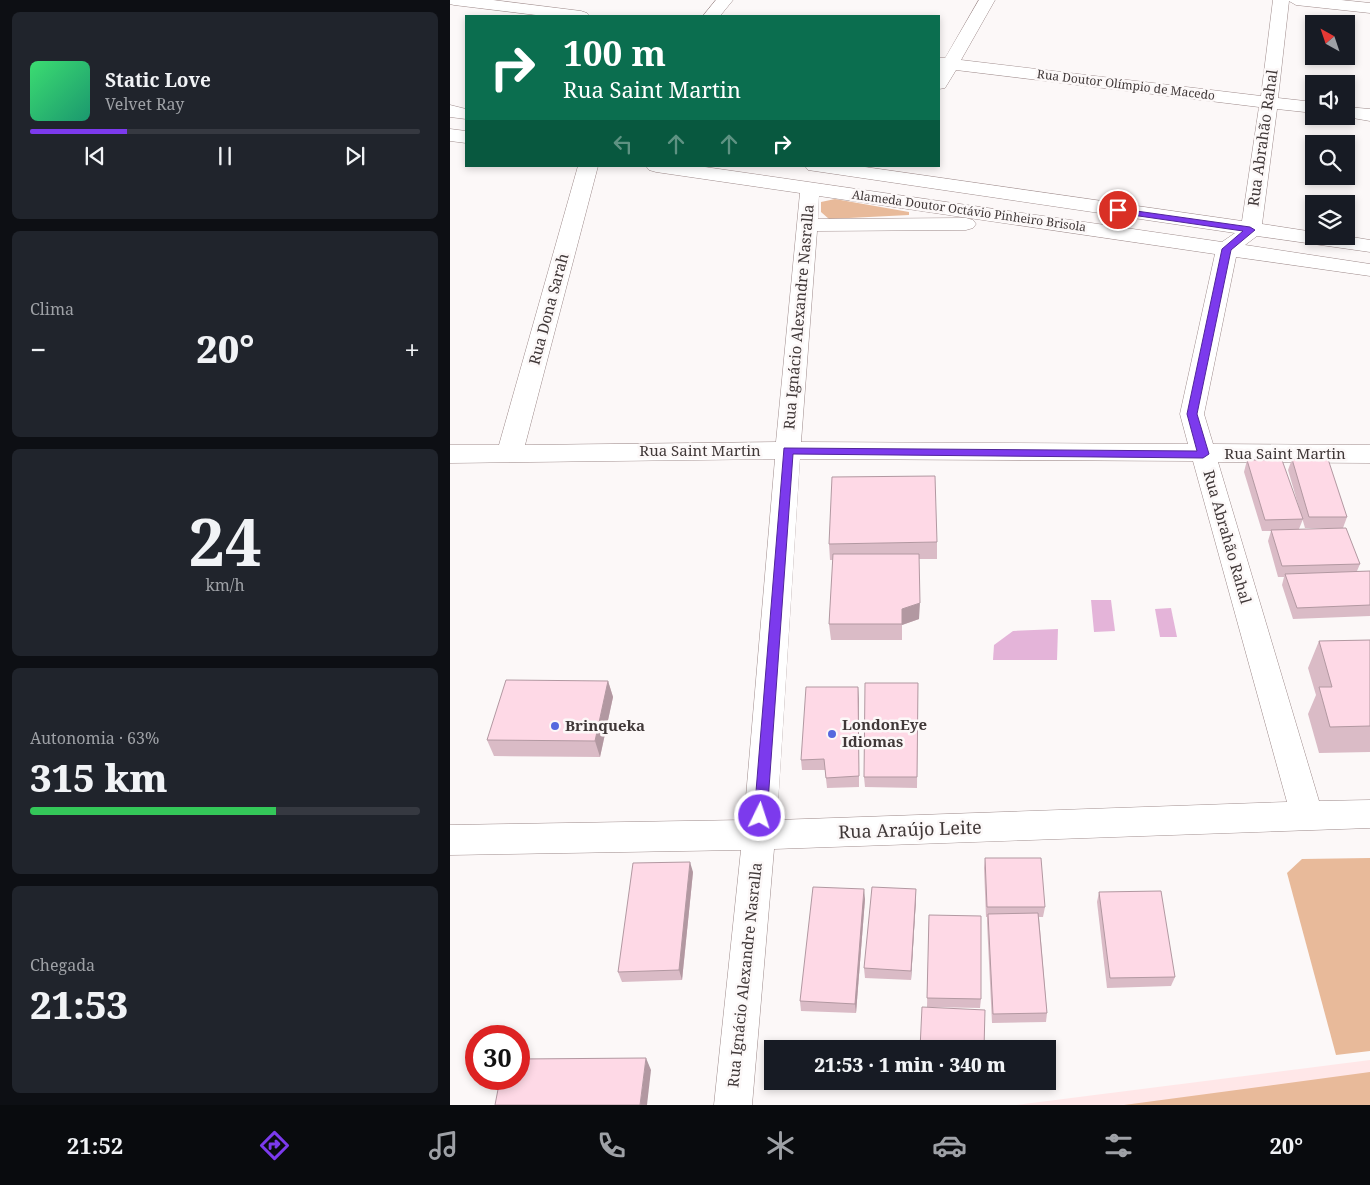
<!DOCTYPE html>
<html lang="pt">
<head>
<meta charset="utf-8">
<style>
  :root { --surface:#171b24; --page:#20242c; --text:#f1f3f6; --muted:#9ea1a6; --line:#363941; --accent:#7c3aed }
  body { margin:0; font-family:"Noto Serif",serif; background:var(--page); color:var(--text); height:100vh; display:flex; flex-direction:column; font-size:19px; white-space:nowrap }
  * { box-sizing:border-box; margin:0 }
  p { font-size:16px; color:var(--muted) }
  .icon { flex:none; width:28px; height:28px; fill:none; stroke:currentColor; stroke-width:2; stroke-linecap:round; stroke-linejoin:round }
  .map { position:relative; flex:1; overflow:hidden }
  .drawer { display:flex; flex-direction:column; gap:12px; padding:12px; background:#0d0f14; width:450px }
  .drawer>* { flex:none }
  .top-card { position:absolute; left:15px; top:15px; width:475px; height:152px; border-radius:0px; box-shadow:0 2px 8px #0003; background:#0b6e4f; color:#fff; overflow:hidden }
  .needle { width:32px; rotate:320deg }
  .fabs { position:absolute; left:855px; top:15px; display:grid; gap:10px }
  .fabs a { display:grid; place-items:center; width:50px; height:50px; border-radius:0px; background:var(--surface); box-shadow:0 2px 8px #0003; font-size:25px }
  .speed { position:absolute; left:15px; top:1025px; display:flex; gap:10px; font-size:25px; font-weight:700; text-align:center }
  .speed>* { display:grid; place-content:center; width:65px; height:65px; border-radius:50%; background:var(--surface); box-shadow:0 2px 8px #0003; line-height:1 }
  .speed .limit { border:8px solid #d22; background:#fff; color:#111 }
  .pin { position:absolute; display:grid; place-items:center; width:42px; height:42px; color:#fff; margin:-21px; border:2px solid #fff; border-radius:50%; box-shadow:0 1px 5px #0007 }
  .me { position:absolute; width:55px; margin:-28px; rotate:4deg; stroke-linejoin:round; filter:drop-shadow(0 0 4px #0008) }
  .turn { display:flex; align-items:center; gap:18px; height:105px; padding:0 15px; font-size:22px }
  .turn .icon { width:65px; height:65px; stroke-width:2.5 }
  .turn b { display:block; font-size:35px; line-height:42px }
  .lanes { display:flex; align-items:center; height:48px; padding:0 15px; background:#0003; justify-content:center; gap:25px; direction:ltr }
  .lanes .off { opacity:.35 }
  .big { font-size:38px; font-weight:800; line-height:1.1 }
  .drawer .card { flex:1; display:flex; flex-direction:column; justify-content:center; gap:8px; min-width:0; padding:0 18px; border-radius:8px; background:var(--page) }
  .drawer .dial { align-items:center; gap:0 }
  .dial b { font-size:65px; line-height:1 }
  .song { display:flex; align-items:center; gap:15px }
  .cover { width:60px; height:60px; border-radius:8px; background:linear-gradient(135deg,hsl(140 70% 55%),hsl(160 70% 35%)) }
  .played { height:5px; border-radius:2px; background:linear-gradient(90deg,var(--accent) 25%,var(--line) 25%) }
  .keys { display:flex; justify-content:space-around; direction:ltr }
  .heat { display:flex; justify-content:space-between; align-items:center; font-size:28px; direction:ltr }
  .charge { height:8px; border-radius:4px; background:linear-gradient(90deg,#34c759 63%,var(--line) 0) }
  .trip { position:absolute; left:314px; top:1040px; width:292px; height:50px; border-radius:0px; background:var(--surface); box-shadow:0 2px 8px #0003; font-weight:800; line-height:50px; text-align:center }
  .tab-bar { display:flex; height:80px; justify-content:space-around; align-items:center; background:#090b0e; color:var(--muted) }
  .tab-bar .icon { width:35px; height:35px }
  .tab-bar .active { color:var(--accent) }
  .tab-bar b { font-size:22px; color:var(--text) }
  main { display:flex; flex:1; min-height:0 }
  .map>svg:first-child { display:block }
  .built { fill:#ffe7e8 }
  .green { fill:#e8ba9a }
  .water { fill:#e4b4d9 }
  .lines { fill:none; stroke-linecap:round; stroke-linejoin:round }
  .minor-casing { stroke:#9e8b8b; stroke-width:1 }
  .minor { fill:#fff; fill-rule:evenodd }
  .wall { fill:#dabbc6 }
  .shaded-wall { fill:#b298a1 }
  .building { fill:#fed9e6; stroke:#b298a1 }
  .route { fill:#7c3aed; stroke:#51269a }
  .poi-dot { fill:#5568de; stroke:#fcf8f8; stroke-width:2 }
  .labels { text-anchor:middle; stroke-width:5; stroke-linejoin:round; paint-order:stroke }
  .far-street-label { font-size:12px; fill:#403838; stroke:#fcf8f8 }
  .street-label { font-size:15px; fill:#403838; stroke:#fcf8f8 }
  .poi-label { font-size:15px; font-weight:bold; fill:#403838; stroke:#fcf8f8; text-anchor:start }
  .near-street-label { font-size:18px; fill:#403838; stroke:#fcf8f8 }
</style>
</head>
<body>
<main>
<section class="drawer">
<div class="card">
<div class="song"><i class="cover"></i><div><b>Static Love</b><p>Velvet Ray</p></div></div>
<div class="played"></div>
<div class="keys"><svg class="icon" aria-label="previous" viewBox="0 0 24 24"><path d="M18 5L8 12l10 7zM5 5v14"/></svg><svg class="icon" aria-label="pause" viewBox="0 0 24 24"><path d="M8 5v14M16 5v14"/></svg><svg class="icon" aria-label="next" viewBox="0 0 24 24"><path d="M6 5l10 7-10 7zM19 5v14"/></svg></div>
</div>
<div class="card"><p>Clima</p>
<div class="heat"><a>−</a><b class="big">20°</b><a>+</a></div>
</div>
<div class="card dial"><b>24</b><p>km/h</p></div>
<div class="card"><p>Autonomia · 63%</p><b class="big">315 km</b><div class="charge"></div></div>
<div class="card"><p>Chegada</p><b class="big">21:53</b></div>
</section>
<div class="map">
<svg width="920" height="1105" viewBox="0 0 920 1105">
  <rect width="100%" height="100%" fill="#fcf8f8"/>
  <polygon class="built" points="920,1060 920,1105 566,1105"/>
  <g class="green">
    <polygon points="385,199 459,212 459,215 379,219 371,212 371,202"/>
    <polygon points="920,858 920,1051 886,1055 837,873 852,859"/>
    <polygon points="920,1072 920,1105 674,1105"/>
  </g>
  <g class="water">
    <polygon points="641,600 661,600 665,631 644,632"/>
    <polygon points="721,608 727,637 710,637 705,609"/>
    <polygon points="608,629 607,660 543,660 544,645 563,631"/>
  </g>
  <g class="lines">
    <g class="minor-casing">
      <g id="minor">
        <polygon points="0,0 43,0 131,11 137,13 139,16 94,16 4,5 0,4"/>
        <polygon points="266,0 283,0 270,16 253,16"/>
        <path d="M529 0H545L511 60 811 96 823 0H891L920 3V13L846 5 839 1 828 98 864 102V113L827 109 812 224 864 232V236H896L920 240V252L807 236 795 245 920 264V276L786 257 754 414 763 444 920 445V463L768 462 869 801 920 800V828L324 849 302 1105H264L291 850 0 855V825L294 820 325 459 0 463V445H49L128 166H148L75 445 326 442 350 193 206 172 199 170 196 166H248L772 242 785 233 358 170 355 166H408L792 221 809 107 506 70 495 88 489 89V58H495ZM369 196 765 254 730 414 738 444 351 442 367 231 516 230 523 228 526 224 523 220 516 218 368 219ZM350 459 743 461 837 802 327 820Z"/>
        <polygon points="0,105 16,109 16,119 0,117"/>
        <polygon points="896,107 920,109 920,121 891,116 896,116"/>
        <polygon points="0,129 16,131 16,143 0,141"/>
      </g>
    </g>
    <use href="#minor" class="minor"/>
  </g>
  <g class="wall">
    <polygon points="842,459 897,517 893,528 855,528 838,470"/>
    <polygon points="797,460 853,519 849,529 910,564 907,571 920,571 920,616 843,619 832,585 834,577 828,577 818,541 821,531 812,531 794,472"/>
    <polygon points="487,542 487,559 469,559 469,619 452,625 452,640 381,640 379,624 383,560 380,560 379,544"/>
    <polygon points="920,640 920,752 869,753 858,714 866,695 858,668 869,641"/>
    <polygon points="158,681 163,697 150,757 44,756 37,740"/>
    <polygon points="468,683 467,788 415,787 414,777"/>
    <polygon points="409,698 409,787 377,788 375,770 352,770 351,760"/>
    <polygon points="535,858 595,907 593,917 589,917 597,1013 596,1022 542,1023 537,923 537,917 536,917 534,868"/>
    <polygon points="243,872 232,980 172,982 168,972"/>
    <polygon points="649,892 725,977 721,986 657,988 647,902"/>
    <polygon points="415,899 406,1013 351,1011 350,1001"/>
    <polygon points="466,899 461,980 415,978 414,968"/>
    <polygon points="479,915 531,999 530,1008 477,1007"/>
  </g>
  <g class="shaded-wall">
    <polygon points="470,603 469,619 452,625 452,640 452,609"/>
    <polygon points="158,681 163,697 150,757 145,741"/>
    <polygon points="408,687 409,698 409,787 409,776"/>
    <polygon points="240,862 243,872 232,980 229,970"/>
    <polygon points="414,889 415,899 406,1013 405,1004"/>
    <polygon points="466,889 466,899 461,980 461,971"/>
    <polygon points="196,1058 201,1070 197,1105 190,1105"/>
  </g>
  <g class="building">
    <polygon points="842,459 878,459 897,517 859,517"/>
    <polygon points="797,460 832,460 853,519 815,520"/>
    <polygon points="485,476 487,542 379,544 382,477"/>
    <polygon points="896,528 910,564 832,566 821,530"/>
    <polygon points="383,554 469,554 470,603 452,609 452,624 379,624"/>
    <polygon points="920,571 920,605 847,608 835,574"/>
    <polygon points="920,640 920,726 880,727 869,687 882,687 869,641"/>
    <polygon points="56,680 158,681 145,741 37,740"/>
    <polygon points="415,683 468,683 467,777 414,777"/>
    <polygon points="356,687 408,687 409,776 376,778 374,759 351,760"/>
    <polygon points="535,858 591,858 595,907 537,907"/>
    <polygon points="240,862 229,970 168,972 183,863"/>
    <polygon points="363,887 414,889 405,1004 350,1001"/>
    <polygon points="422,887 466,889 461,971 414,968"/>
    <polygon points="711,891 725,977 660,978 649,892"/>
    <polygon points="588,913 597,1013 543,1014 538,914"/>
    <polygon points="479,915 531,916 531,999 477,998"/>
    <polygon points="472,1007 535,1010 534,1049 470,1049"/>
    <polygon points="196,1058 190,1105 45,1105 50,1079 69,1079 69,1059"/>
  </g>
  <polygon class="route" points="665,208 800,227 805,230 781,250 747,414 759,454 753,458 343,454 317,816 315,820 310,822 306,820 304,816 334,448 747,451 737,414 772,249 793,231 668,213 663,210"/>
  <g class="poi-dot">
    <circle cx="105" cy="726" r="5"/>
    <circle cx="382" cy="734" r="5"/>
  </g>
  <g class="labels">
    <g class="far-street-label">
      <text transform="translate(676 85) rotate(7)" y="4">Rua Doutor Olímpio de Macedo</text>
      <text transform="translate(519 211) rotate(8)" y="4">Alameda Doutor Octávio Pinheiro Brisola</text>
    </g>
    <g class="street-label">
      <text transform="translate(813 138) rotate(-82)" y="5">Rua Abrahão Rahal</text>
      <text transform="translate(99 309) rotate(-75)" y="5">Rua Dona Sarah</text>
      <text transform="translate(349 317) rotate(-85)" y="5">Rua Ignácio Alexandre Nasralla</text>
      <text x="250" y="456">Rua Saint Martin</text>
      <text x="835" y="459">Rua Saint Martin</text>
      <text transform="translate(777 537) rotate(74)" y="5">Rua Abrahão Rahal</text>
      <text transform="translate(295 975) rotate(-84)" y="5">Rua Ignácio Alexandre Nasralla</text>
    </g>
    <g class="poi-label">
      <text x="392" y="730">LondonEye<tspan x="392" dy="17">Idiomas</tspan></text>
      <text x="115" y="731">Brinqueka</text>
    </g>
    <g class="near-street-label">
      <text transform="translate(460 830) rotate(-2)" y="6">Rua Araújo Leite</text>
    </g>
  </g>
</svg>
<div class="fabs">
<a><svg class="needle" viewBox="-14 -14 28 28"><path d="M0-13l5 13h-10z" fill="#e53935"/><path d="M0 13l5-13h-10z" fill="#9ea1a6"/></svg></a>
<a><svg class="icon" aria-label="sound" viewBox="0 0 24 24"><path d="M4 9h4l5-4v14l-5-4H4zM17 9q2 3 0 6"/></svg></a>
<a><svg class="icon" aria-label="search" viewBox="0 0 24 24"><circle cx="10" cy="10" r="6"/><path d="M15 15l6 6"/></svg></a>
<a><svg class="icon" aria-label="layers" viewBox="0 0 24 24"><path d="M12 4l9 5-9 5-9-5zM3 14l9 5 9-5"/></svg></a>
</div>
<div class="speed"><div class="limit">30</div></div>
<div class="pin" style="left:668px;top:210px;background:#d93025"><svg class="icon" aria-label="arrive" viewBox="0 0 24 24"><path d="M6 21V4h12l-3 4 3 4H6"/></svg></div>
<svg class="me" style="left:310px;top:816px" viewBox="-20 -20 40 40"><circle r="17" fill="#7c3aed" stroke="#fff" stroke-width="3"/><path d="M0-11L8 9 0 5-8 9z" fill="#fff"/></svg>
<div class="trip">21:53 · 1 min · 340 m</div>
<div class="top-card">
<div class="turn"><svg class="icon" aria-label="right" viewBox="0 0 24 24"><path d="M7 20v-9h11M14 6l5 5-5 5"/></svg><div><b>100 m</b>Rua Saint Martin</div></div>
<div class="lanes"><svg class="icon off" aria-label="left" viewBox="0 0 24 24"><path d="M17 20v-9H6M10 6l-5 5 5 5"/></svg><svg class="icon off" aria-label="ahead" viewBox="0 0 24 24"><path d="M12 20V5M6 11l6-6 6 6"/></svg><svg class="icon off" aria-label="ahead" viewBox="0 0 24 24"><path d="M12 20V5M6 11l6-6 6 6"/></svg><svg class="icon" aria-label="right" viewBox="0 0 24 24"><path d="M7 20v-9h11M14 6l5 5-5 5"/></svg></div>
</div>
</div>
</main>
<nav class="tab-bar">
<b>21:52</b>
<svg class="icon active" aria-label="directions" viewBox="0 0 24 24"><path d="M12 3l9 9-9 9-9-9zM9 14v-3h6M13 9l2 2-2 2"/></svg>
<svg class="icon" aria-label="music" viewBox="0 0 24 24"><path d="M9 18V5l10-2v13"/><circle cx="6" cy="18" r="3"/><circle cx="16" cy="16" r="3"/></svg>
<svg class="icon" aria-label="phone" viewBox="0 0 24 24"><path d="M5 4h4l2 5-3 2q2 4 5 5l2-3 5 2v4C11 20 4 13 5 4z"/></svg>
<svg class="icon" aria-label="climate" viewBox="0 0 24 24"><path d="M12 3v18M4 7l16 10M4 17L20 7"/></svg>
<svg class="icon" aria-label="car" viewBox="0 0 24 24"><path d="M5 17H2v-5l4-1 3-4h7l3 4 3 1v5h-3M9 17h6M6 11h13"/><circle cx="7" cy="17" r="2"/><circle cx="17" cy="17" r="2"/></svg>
<svg class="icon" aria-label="filters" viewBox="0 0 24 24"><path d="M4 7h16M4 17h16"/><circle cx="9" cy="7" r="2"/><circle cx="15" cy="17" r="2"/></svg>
<b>20°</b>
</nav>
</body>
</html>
